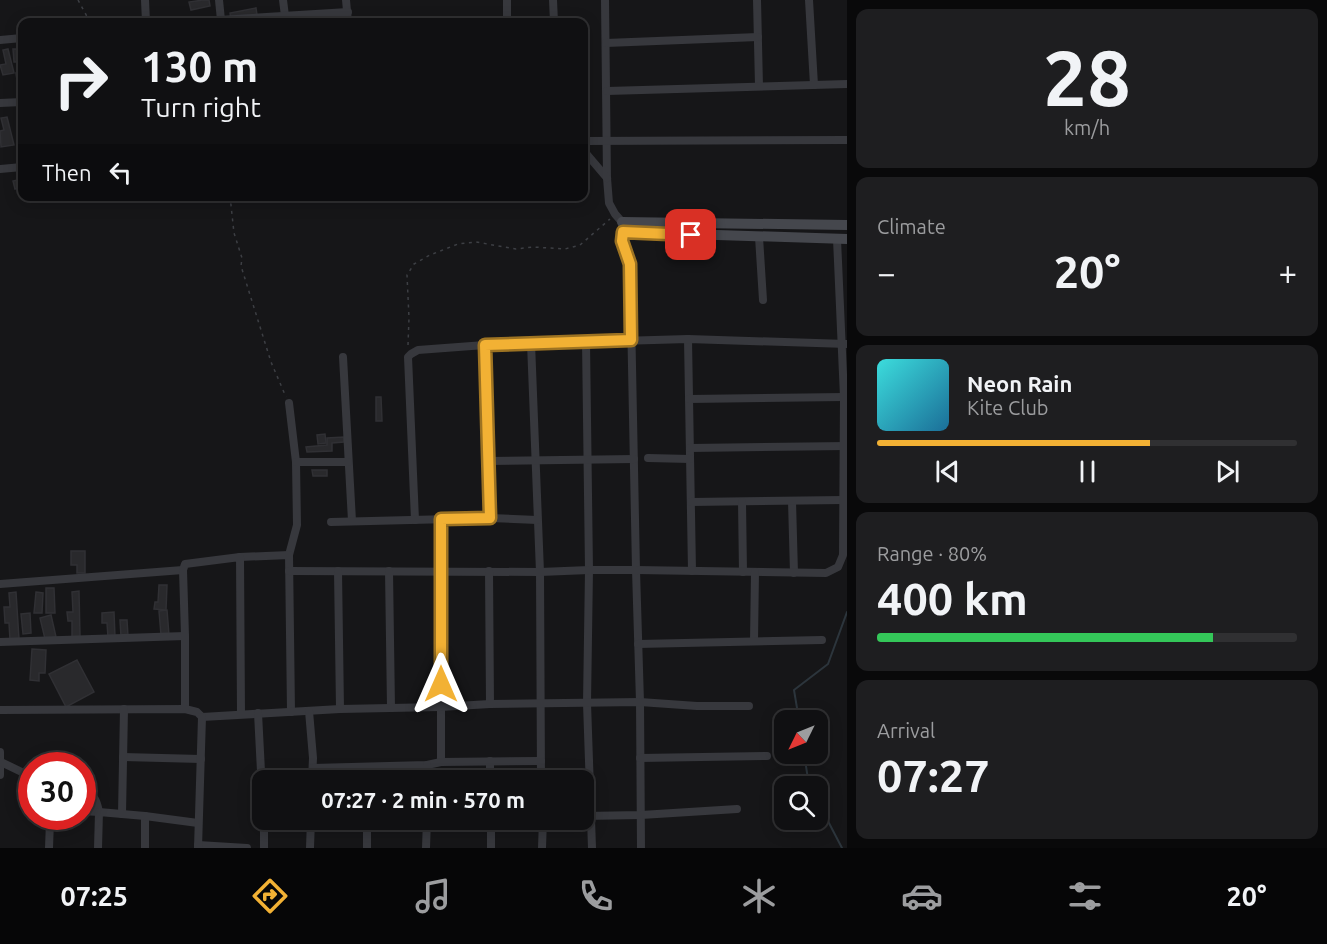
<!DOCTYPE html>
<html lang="en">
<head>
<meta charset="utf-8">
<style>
  :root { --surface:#101012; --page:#1e1e20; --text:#f1f3f6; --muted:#9c9d9f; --line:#303032; --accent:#f2b134 }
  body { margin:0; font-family:Ubuntu,sans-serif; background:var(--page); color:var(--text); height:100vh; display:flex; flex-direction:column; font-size:22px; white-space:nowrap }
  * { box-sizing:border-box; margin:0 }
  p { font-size:20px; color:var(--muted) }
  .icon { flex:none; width:33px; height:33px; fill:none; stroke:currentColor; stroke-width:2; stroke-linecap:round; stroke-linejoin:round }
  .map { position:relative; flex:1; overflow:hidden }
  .details { display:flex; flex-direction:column; gap:9px; padding:9px; background:#09090a; width:480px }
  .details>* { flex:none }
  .banner { position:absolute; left:18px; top:18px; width:570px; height:183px; border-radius:12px; box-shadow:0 3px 15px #0003,0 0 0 2px var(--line); background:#101012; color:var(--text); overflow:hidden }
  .needle { width:39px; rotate:227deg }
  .tools { position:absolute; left:774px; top:710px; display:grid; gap:12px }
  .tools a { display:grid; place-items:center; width:54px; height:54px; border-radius:12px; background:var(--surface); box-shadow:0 3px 15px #0003,0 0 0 2px var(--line); font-size:30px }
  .speed { position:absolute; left:18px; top:752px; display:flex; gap:12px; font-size:30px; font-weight:700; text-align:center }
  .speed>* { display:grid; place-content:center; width:78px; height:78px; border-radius:50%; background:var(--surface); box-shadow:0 3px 15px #0003,0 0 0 2px var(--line); line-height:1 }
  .speed .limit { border:9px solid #d22; background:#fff; color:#111 }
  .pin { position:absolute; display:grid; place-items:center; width:51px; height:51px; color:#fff; margin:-26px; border-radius:12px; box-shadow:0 3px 9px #0006 }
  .me { position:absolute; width:66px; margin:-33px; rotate:0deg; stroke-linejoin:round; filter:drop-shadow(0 0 4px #0008) }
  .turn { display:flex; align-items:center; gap:21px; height:126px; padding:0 24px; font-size:27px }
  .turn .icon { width:78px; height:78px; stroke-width:2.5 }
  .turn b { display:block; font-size:42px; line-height:51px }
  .then { display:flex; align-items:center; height:57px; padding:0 24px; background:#0003; gap:12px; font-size:22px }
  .big { font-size:45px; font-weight:600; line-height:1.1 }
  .details .card { flex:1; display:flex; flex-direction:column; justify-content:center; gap:9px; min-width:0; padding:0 21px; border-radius:12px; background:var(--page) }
  .details .dial { align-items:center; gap:0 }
  .dial b { font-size:78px; line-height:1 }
  .song { display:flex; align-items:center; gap:18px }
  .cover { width:72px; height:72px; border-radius:9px; background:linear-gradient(135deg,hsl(180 70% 55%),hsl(200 70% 35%)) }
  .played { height:6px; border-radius:3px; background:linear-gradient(90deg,var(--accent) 65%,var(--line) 65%) }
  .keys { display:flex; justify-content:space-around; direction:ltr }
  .heat { display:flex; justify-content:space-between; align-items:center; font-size:33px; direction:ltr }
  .charge { height:9px; border-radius:4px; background:linear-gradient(90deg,#34c759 80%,var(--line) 0) }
  .trip { position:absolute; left:252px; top:770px; width:342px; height:60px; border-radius:12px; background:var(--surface); box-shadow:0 3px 15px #0003,0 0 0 2px var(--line); font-weight:600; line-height:60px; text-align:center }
  .tab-bar { display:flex; height:96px; justify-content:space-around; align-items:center; background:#060607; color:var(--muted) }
  .tab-bar .icon { width:42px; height:42px }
  .tab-bar .active { color:var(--accent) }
  .tab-bar b { font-size:27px; color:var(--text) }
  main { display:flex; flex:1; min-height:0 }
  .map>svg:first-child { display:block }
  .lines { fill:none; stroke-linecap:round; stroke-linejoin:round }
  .stream { stroke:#2c353c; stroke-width:2 }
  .building { fill:#29292c; stroke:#303034; stroke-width:1.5 }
  .path { stroke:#3d3f44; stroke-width:1.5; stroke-dasharray:3 4.5; stroke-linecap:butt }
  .street { stroke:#37383d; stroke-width:8 }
  .secondary { stroke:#45474d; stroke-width:10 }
  .route-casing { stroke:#9d7322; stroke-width:15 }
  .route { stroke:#f2b134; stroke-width:10 }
</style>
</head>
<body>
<main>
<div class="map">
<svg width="847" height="848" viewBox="0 0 847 848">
  <rect width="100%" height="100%" fill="#161618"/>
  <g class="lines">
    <g class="stream">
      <polyline points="799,720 794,690 828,664 847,612"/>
      <polyline points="804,753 809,786"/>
      <polyline points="818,802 842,848"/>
    </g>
  </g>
  <g class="building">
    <polygon points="203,0 209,0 210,6 191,10 189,2"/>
    <polygon points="256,8 257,15 231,20 230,13"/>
    <polygon points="8,49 14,73 3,75 0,65 6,64 3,50"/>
    <polygon points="13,49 19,49 20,62 14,62"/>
    <polygon points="16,73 22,73 22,94 19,95"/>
    <polygon points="7,117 14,145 1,147 0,131 4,130 1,118"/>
    <polygon points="22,179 22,187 15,189 13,181"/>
    <polygon points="376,397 381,397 382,421 376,421"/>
    <polygon points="325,434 326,443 318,444 317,435"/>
    <polygon points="344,437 344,442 332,443 332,451 307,452 306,447 327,445 327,438"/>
    <polygon points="312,470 327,470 327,476 313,476"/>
    <polygon points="71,551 85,551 85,573 77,573 77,565 71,565"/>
    <polygon points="159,585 167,585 166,610 154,609 155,602 158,602"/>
    <polygon points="46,588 54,588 55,613 46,613"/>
    <polygon points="79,591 80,637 72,637 72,621 68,621 67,612 73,612 72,592"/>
    <polygon points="16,592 19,639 10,640 9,623 5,623 4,607 10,607 9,593"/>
    <polygon points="36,592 43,593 42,613 34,613"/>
    <polygon points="167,610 169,635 161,635 159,611"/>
    <polygon points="114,612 115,637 108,637 107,623 102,623 102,613"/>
    <polygon points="30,613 31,633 23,634 21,614"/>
    <polygon points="51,615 56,637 45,639 40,618"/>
    <polygon points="120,620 127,620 128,636 121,637"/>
    <polygon points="32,649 46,650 45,673 39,673 39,681 30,680"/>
    <polygon points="77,660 94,692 66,707 49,674"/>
  </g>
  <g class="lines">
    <g class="path">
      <polyline points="78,0 90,22"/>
      <polyline points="230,196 234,233 242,258 241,266 271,362 286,397"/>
      <polyline points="408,345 409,318 407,275 414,264 430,255 458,244 476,242 516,249 533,247 565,249 580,245 610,219"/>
    </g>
    <g class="street">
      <polyline points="145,0 146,22"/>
      <polyline points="219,0 221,20"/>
      <polyline points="283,0 285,16"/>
      <polyline points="346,0 348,22"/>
      <polyline points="507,0 507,22"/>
      <polyline points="553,0 554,22"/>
      <polyline points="605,0 607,178 609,203 615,214 622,222 622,241 630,264 636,570 640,702 641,848"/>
      <polyline points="757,0 759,86"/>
      <polyline points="809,0 814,85"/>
      <polyline points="187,22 348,12"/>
      <polyline points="0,40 22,38"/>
      <polyline points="606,43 758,37"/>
      <polyline points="607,91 847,84"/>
      <polyline points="0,103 22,102"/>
      <polyline points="584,141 847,140"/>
      <polyline points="584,151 607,178"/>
      <polyline points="0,169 22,167"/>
      <polyline points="759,237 763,300"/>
      <polyline points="688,339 692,571"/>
      <polyline points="586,341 589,570 587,703 592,848"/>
      <polyline points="531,343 540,572 541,780"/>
      <polyline points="485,345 688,339 847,344"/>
      <polyline points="343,357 352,521"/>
      <polyline points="689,399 844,397"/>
      <polyline points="289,403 296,462 297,525 289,555"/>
      <polyline points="690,448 847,446"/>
      <polyline points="648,458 690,459"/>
      <polyline points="488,461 634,459"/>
      <polyline points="296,462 348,462"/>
      <polyline points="792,501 794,573"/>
      <polyline points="691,502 843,500"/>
      <polyline points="742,502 743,572"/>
      <polyline points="441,519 441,762"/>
      <polyline points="415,520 408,357 411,354 418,350 485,345 490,518"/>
      <polyline points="331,522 490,518 537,520"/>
      <polyline points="240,557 289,555 291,712"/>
      <polyline points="289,571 540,572 589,570 636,570 826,573 838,567 843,555 844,397 837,239"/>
      <polyline points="338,571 340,709"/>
      <polyline points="389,571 391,708"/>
      <polyline points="489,571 490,704"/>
      <polyline points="0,584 183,570"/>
      <polyline points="754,641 755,572"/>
      <polyline points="0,642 185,636"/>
      <polyline points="638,644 822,640"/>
      <polyline points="185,709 185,636 183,570 185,564 240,557 241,714"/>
      <polyline points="0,710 185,709 197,712 202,717 340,709 440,707 490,704 640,702 697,706 749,706"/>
      <polyline points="309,711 313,758 312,780"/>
      <polyline points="258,713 262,791"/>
      <polyline points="0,752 0,775"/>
      <polyline points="123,757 201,759"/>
      <polyline points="640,758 767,756"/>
      <polyline points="490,761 490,780"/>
      <polyline points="1,762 32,777"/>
      <polyline points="367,767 367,780"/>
      <polyline points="313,768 427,765 441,762 541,761"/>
      <polyline points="427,780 427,765"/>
      <path d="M82 791C94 793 97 801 99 812L82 811"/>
      <polyline points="122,814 124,709"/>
      <polyline points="145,816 145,848"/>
      <polyline points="584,816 641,815 737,809"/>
      <polyline points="264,819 264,848"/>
      <polyline points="367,819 367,848"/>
      <polyline points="491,819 491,848"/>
      <polyline points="198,845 247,848"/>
      <polyline points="49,848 50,821 52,816"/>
      <polyline points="98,848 99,812 145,816 198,823"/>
      <polyline points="198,848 202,717"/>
      <polyline points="310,848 311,819"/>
      <polyline points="426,848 427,819"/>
      <polyline points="542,848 543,819"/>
    </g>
    <g class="secondary">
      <polyline points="622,222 847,225"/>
      <polyline points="623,232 847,239"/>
    </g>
  </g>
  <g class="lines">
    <g class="route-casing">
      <polyline id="route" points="441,684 441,519 490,518 485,345 631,340 630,264 622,241 623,232 691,235"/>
    </g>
    <use href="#route" class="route"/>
  </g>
</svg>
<div class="tools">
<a><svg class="needle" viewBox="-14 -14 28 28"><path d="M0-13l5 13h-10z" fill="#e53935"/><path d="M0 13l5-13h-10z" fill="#9c9d9f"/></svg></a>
<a><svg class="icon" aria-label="search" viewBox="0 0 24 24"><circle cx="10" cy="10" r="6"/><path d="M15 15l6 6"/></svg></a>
</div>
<div class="speed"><div class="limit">30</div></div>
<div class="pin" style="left:691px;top:235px;background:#d93025"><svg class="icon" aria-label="arrive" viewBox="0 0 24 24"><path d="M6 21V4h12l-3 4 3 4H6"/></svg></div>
<svg class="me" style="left:441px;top:684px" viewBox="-20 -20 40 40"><path d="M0-17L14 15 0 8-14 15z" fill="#f2b134" stroke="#fff" stroke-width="4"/></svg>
<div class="trip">07:27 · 2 min · 570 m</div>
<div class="banner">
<div class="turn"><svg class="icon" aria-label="right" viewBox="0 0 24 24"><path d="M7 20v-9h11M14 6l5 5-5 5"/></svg><div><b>130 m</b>Turn right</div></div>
<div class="then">Then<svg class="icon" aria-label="left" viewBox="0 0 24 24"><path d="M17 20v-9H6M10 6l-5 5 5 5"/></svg></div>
</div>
</div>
<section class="details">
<div class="card dial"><b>28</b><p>km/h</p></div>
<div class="card"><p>Climate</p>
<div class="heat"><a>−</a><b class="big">20°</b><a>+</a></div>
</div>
<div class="card">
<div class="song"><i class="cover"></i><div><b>Neon Rain</b><p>Kite Club</p></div></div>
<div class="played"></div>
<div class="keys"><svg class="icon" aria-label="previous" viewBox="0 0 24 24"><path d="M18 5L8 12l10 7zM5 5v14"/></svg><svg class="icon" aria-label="pause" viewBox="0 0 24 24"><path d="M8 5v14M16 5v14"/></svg><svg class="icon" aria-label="next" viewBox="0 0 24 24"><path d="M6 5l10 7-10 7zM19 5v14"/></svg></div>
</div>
<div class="card"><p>Range · 80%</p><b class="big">400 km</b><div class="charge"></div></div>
<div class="card"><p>Arrival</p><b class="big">07:27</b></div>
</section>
</main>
<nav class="tab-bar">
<b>07:25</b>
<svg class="icon active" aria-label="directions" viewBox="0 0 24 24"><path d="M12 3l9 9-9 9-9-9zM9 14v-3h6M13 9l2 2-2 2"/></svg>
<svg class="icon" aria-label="music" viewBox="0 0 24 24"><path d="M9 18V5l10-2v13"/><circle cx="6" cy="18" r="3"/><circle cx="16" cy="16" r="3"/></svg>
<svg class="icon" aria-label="phone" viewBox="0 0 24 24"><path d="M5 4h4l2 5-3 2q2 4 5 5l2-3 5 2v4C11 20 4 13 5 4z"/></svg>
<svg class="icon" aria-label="climate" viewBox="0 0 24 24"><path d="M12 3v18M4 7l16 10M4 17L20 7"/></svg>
<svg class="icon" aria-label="car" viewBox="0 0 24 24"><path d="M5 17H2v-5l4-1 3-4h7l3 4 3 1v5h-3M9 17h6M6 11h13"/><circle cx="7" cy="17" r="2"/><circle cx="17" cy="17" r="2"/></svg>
<svg class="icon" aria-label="filters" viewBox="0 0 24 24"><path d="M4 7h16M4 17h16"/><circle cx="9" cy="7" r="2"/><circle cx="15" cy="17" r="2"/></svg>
<b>20°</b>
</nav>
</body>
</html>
